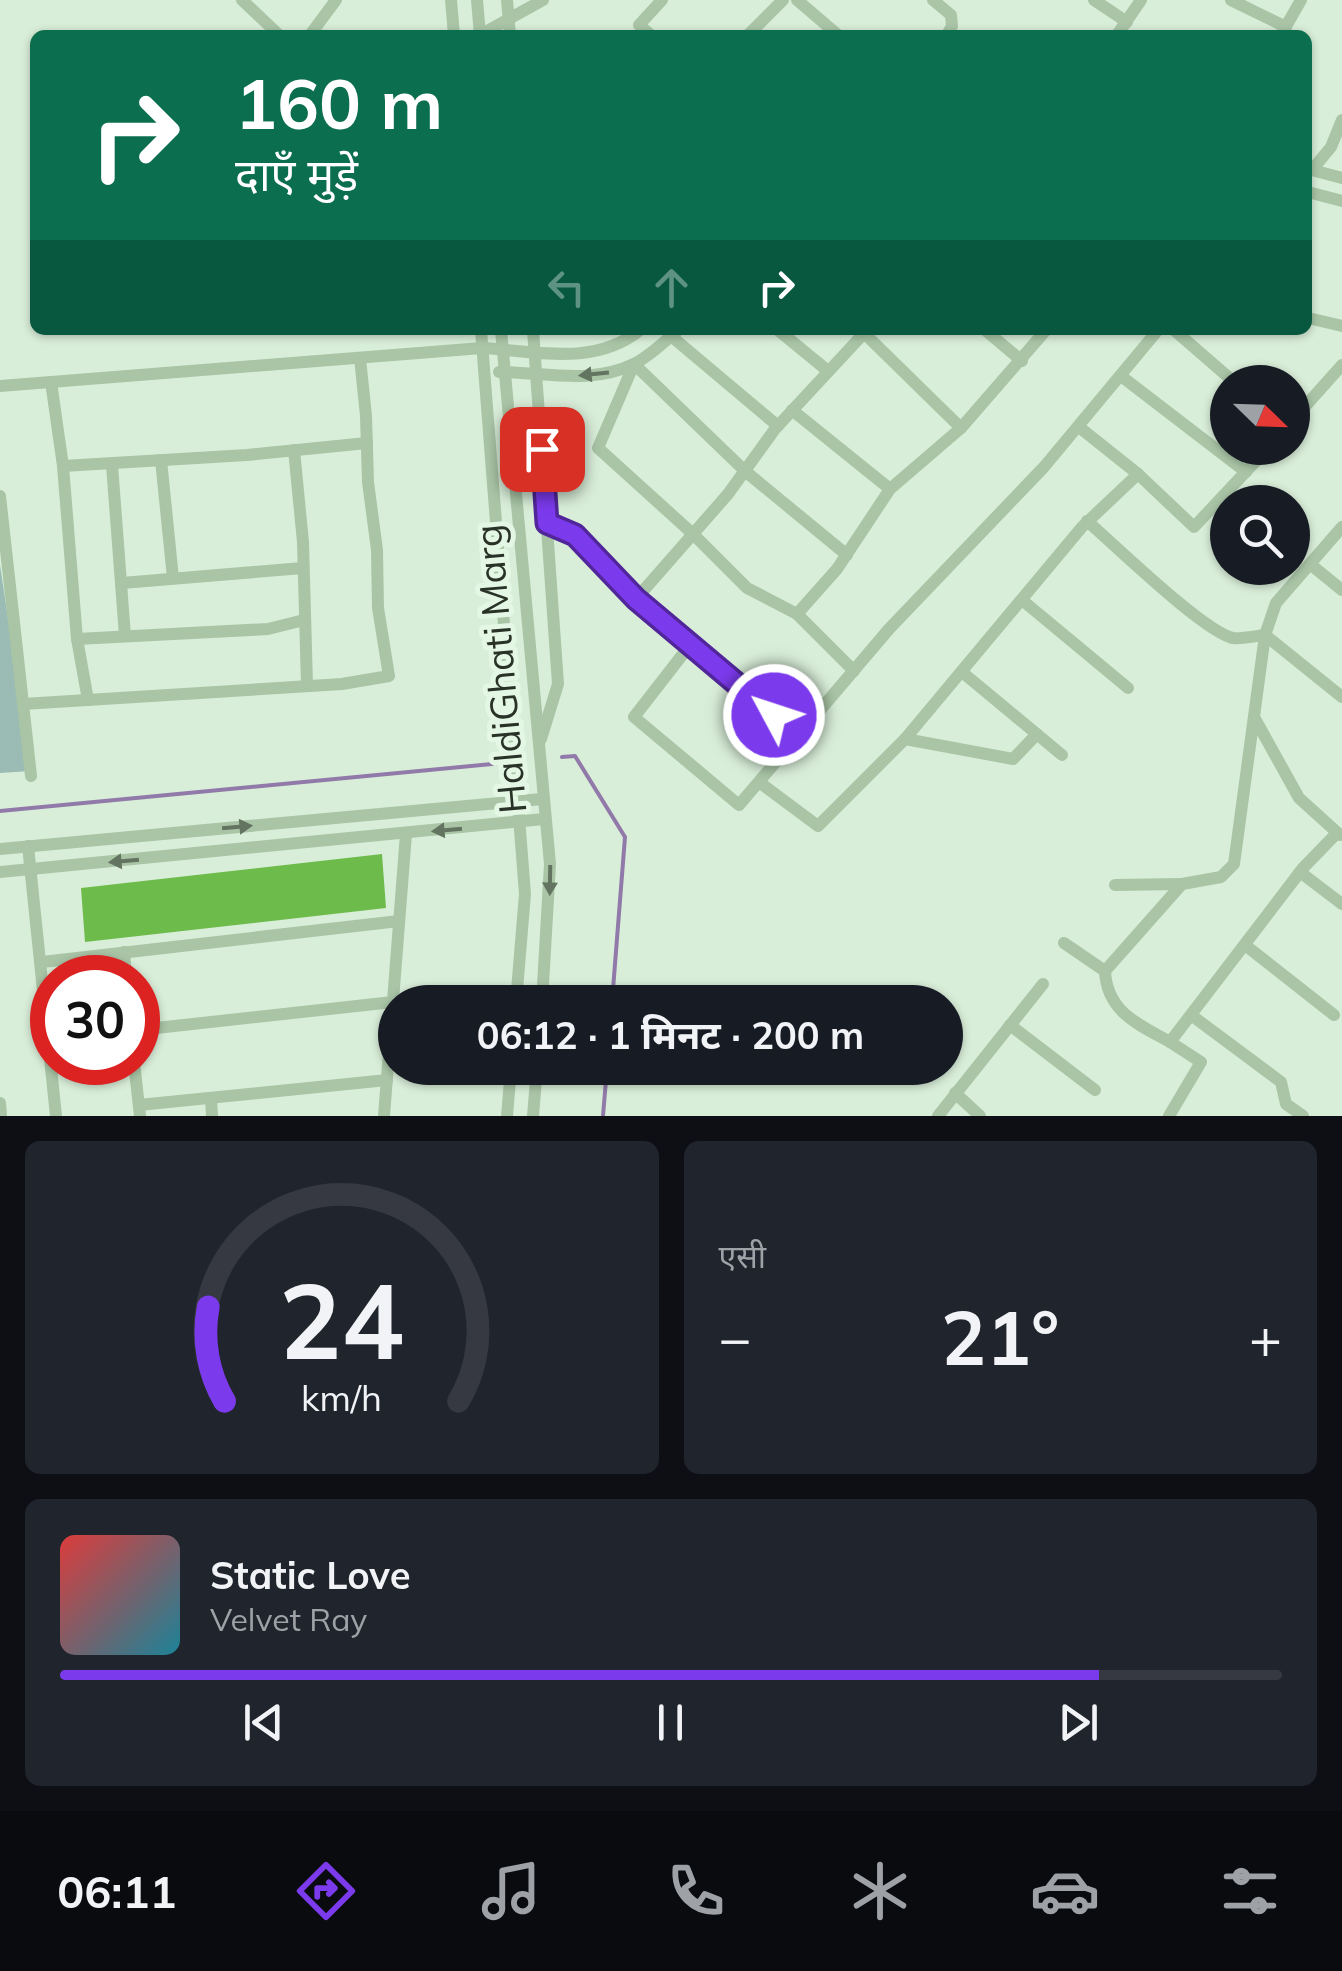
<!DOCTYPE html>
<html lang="hi">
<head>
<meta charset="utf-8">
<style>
  :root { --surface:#171b24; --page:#20242c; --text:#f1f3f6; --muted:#9ea1a6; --line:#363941; --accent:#7c3aed }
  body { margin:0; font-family:Mulish,"Noto Sans Devanagari",sans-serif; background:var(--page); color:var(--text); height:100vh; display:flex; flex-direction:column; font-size:38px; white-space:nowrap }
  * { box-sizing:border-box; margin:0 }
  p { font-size:32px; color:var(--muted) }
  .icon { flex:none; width:55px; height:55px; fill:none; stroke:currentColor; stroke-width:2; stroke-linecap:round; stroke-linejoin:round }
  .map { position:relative; height:1116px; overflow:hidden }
  .panel { display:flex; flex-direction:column; gap:25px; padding:25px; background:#0d0f14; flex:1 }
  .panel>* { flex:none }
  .banner { position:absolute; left:30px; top:30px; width:1282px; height:305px; border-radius:15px; box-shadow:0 2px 8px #0004; background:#0b6e4f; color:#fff; overflow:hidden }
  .needle { width:65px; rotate:113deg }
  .buttons { position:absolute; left:1210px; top:365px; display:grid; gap:20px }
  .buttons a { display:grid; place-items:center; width:100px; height:100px; border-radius:50%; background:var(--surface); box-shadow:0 2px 8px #0004; font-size:50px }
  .speed { position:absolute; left:30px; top:955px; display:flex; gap:20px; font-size:50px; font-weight:700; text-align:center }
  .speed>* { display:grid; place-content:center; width:130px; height:130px; border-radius:50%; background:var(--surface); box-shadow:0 2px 8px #0004; line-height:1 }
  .speed .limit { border:15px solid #d22; background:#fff; color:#111 }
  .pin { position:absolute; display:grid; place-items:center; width:85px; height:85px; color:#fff; margin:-42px; border-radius:20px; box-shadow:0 5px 15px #0006 }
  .me { position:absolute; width:110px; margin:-55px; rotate:310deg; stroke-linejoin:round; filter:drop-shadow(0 0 8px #0008) }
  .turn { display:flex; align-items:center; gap:35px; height:210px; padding:0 40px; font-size:45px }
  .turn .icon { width:130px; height:130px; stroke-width:2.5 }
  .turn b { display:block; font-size:70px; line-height:85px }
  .lanes { display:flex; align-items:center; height:95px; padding:0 40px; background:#0003; justify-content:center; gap:50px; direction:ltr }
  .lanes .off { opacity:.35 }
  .big { font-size:75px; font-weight:700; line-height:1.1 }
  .panel .widget { flex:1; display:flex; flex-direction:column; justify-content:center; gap:15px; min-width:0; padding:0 35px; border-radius:15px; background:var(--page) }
  .panel .dial { align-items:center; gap:0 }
  .dial svg { height:260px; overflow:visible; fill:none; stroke:var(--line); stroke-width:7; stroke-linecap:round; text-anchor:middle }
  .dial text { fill:var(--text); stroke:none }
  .song { display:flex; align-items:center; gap:30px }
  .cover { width:120px; height:120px; border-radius:15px; background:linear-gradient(135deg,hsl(0 70% 55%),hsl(190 70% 35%)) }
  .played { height:10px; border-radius:5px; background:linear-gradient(90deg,var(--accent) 85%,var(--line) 85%) }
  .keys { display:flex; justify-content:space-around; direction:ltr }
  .heat { display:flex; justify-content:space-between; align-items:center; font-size:55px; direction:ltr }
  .panel .tiles { flex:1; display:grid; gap:25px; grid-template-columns:1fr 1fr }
  .widget:last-child { grid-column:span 2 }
  .trip { position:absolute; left:378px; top:985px; width:585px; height:100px; border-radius:50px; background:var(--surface); box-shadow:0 2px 8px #0004; font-weight:700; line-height:100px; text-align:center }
  .dock { display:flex; height:160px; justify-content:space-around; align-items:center; background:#090b0e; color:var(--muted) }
  .dock .icon { width:70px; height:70px }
  .dock .on { color:var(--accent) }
  .dock b { font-size:45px; color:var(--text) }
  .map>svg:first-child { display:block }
  .green { fill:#9abcb4 }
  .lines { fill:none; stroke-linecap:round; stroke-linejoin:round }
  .stream { stroke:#917aa9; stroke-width:4 }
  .building { fill:#6dbb4a }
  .minor { stroke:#a9c5a6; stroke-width:12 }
  .oneway { fill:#637460 }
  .route-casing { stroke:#51269a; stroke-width:25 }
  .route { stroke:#7c3aed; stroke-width:18 }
  .labels { text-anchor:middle; stroke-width:10; stroke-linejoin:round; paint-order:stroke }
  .street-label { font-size:38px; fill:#293226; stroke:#e4f7e4 }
</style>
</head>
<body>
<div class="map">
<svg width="1342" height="1116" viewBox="0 0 1342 1116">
  <rect width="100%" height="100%" fill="#d9eed9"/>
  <polygon class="green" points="0,565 31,771 0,773"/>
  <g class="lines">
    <g class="stream">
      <polyline points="562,757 575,756 625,837 612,1002"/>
      <polyline points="0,811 492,764"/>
      <polyline points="603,1116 607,1068"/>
    </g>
  </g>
  <polygon class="building" points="382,854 386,908 85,942 81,888"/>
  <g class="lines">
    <g class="minor">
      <polyline points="242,0 279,35"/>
      <polyline points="451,0 454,35"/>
      <polyline points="477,0 480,35"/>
      <polyline points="507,0 510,35"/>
      <polyline points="797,0 838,35"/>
      <polyline points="933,0 951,15 952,26 947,35"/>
      <polyline points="1094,0 1127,22"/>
      <polyline points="1231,0 1286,27"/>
      <polyline points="310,35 336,0"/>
      <polyline points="480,35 543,0"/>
      <polyline points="651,35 639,25 662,0"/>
      <polyline points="748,35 783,0"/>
      <polyline points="1117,35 1141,0"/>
      <polyline points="1281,35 1301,0"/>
      <polyline points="1308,169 1342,178"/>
      <polyline points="1312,170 1331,147 1342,120"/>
      <polyline points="1308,192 1342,201"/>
      <polyline points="1308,318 1342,326"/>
      <polyline points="481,330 525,894 516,1002"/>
      <polyline points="501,330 550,864 542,1002"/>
      <polyline points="533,330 558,684 541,739"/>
      <polyline points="778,330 828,371"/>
      <polyline points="985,330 1022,361"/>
      <polyline points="1174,330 1234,382"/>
      <polyline points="864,333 961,428"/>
      <polyline points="671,336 778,426"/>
      <path d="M499 372C544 372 591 385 634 364 650 356 664 342 678 330"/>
      <polyline points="1121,376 1246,472"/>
      <polyline points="51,382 63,466 77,639 88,700"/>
      <path d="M0 386 482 348C536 351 594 367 640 330"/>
      <polyline points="792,410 890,489"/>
      <polyline points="1292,421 1342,365"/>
      <polyline points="1079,427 1138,474"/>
      <polyline points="294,450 303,542 307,685"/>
      <polyline points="161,460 173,578"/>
      <polyline points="112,465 125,636"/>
      <polyline points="63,466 247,455 367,443"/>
      <polyline points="0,496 31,776"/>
      <path d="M1087 521C1115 545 1204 632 1233 638 1242 639 1255 636 1265 635L1342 697"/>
      <polyline points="547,523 575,535 636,599 798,736 889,629 1044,467 1158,330"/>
      <polyline points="847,555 745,471 634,364 598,448 693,534 747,588 797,614 854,671"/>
      <polyline points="1310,564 1342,590"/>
      <polyline points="122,583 303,568"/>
      <polyline points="636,599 728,494 775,429 867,330"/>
      <polyline points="1022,600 1128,688"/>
      <polyline points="797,614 837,569 890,489 961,428 1046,330"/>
      <polyline points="77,639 268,629 304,620"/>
      <polyline points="690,645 634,717 739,805 798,736"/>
      <polyline points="962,672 1062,755"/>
      <polyline points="23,704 342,684 389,676 378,608 377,550 368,482 366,416 360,358"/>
      <polyline points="1254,717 1299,798 1340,835"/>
      <polyline points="905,739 1013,759 1037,734"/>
      <polyline points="759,782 818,826 905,739 1082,527 1138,474 1194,527 1268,448"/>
      <polyline points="28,846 56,1116"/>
      <polyline points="0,849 542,799"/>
      <polyline points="0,872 544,819"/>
      <polyline points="1300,872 1342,904"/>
      <polyline points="1115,885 1182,884"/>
      <polyline points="1064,943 1105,971 1182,884 1221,877 1234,864 1265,635 1276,603 1342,527"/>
      <polyline points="1245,945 1334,1015"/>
      <polyline points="124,952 126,978"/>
      <polyline points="42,962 399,921"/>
      <path d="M1105 971C1107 1012 1138 1024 1170 1042"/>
      <polyline points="1191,1015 1281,1082 1286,1104 1303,1116"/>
      <polyline points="1010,1025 1095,1090"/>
      <polyline points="138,1030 393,1002"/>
      <polyline points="134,1062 140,1116"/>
      <polyline points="955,1093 980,1116"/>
      <polyline points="211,1098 212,1116"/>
      <polyline points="0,1103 1,1116"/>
      <polyline points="139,1105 387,1080"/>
      <polyline points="384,1116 406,834"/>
      <polyline points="507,1116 511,1068"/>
      <polyline points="533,1116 537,1068"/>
      <polyline points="938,1116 1043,984"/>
      <polyline points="1169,1116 1201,1062 1170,1042 1303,868 1337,833"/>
    </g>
  </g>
  <defs><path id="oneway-solid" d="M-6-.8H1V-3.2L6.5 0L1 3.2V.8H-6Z" transform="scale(2.5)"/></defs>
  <g class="oneway">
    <use href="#oneway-solid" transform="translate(594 374) rotate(174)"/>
    <use href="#oneway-solid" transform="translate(237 827) rotate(-5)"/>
    <use href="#oneway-solid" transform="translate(447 830) rotate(175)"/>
    <use href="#oneway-solid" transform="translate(124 861) rotate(175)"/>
    <use href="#oneway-solid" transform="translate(550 880) rotate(91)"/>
  </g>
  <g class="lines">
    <g class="route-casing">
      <polyline id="route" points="542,449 547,523 575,535 636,599 774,715"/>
    </g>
    <use href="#route" class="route"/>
  </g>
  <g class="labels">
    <g class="street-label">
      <text transform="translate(501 669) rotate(-95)" y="13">HaldiGhati Marg</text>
    </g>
  </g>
</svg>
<div class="buttons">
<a><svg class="needle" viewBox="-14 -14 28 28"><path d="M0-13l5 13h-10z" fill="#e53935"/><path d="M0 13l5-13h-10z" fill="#9ea1a6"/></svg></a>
<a><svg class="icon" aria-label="search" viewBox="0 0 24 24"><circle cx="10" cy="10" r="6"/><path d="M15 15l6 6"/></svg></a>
</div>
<div class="speed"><div class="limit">30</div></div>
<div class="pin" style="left:542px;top:449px;background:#d93025"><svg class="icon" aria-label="arrive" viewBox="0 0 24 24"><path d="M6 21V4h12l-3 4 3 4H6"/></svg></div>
<svg class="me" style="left:774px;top:715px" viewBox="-20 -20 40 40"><circle r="17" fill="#7c3aed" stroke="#fff" stroke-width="3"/><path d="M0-11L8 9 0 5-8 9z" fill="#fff"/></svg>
<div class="trip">06:12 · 1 मिनट · 200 m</div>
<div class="banner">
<div class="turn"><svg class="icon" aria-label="right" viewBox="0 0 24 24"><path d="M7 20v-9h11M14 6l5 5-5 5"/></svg><div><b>160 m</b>दाएँ मुड़ें</div></div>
<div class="lanes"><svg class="icon off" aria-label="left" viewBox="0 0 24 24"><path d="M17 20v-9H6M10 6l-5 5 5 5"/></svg><svg class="icon off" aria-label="ahead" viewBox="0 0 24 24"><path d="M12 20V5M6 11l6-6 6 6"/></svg><svg class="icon" aria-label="right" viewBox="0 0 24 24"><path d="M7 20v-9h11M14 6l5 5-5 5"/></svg></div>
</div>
</div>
<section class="panel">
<div class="tiles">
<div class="widget dial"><svg viewBox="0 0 100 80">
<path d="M14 69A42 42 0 1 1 86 69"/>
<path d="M14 69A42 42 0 0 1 9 40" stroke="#7c3aed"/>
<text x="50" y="56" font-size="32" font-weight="700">24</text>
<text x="50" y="72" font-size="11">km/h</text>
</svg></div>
<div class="widget"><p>एसी</p>
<div class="heat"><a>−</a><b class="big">21°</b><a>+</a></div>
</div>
<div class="widget">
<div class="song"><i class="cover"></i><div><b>Static Love</b><p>Velvet Ray</p></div></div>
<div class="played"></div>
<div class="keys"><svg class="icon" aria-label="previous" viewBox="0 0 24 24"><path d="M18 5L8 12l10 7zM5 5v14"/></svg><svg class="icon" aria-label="pause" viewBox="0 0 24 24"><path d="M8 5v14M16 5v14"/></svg><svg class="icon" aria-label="next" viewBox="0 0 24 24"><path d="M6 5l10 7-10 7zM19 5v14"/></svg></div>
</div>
</div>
</section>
<nav class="dock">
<b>06:11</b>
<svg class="icon on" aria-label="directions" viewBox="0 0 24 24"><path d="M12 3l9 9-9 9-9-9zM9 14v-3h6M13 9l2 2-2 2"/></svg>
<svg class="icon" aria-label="music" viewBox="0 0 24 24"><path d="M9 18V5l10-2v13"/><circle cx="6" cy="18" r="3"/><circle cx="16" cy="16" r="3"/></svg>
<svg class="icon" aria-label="phone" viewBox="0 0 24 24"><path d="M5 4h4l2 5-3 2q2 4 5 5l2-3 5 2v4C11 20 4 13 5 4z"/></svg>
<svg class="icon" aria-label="climate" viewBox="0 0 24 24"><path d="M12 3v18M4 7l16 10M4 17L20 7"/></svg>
<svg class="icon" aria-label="car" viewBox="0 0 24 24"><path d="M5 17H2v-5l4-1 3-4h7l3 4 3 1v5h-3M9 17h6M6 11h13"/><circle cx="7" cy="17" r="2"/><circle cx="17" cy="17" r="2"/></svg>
<svg class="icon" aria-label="filters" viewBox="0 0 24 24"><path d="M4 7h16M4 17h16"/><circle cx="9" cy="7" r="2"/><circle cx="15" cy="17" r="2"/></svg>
</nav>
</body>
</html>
